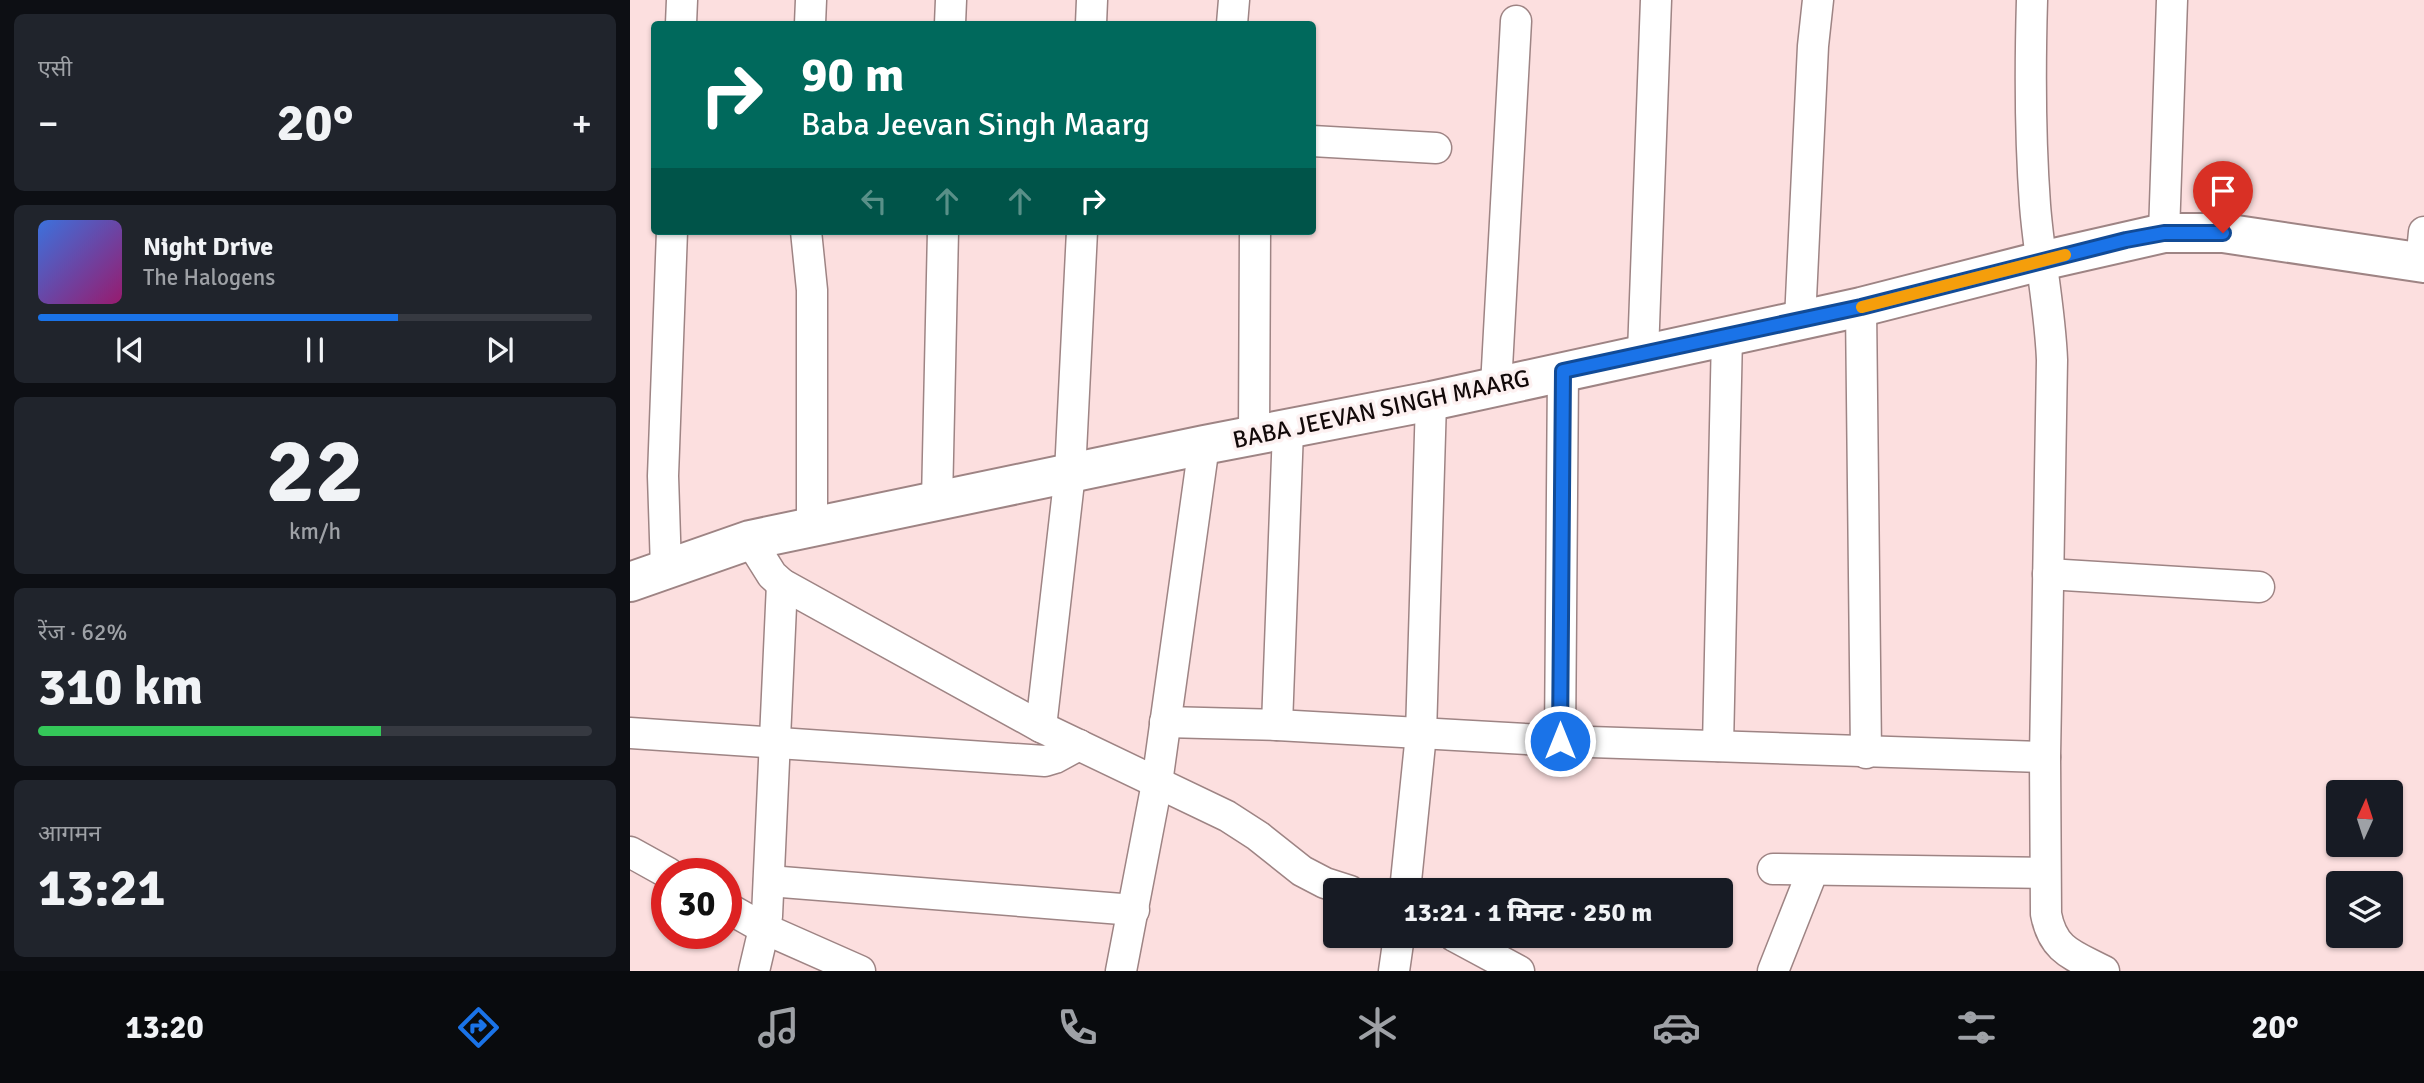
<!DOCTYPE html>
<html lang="hi">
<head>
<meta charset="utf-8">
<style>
  :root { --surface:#171b24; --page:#20242c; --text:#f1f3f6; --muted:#9ea1a6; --line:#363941; --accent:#1a73e8 }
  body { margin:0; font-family:Signika,"Noto Sans Devanagari",sans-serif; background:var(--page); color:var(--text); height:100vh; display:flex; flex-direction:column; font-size:26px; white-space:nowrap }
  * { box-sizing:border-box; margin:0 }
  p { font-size:23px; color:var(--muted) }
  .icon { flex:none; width:38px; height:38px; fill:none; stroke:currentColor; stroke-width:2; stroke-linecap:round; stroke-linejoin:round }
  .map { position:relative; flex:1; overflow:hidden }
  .details { display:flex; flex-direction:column; gap:14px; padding:14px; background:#0d0f14; width:630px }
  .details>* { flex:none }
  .banner { position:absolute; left:21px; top:21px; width:665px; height:214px; border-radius:7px; box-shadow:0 2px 5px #0004; background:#00695c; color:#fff; overflow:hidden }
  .needle { width:46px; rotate:3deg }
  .buttons { position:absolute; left:1696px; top:780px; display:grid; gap:14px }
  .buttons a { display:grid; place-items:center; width:77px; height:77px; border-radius:7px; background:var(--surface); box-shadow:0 2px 5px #0004; font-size:35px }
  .speed { position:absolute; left:21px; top:858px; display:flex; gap:14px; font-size:35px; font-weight:700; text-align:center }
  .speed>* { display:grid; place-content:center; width:91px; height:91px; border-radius:50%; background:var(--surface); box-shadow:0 2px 5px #0004; line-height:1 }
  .speed .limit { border:10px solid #d22; background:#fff; color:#111 }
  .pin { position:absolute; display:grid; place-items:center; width:60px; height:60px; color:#fff; margin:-72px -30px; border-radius:50% 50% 50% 0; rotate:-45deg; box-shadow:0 0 7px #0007 }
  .pin .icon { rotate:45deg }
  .me { position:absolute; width:77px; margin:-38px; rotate:0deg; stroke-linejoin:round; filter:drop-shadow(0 0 5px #0008) }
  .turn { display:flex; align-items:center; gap:24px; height:147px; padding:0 35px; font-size:32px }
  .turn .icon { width:91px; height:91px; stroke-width:2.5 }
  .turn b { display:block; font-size:49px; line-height:60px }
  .lanes { display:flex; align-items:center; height:66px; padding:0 35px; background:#0003; justify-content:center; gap:35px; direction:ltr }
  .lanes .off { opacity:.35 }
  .big { font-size:52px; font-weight:800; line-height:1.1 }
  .details .card { flex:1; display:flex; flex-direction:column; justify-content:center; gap:10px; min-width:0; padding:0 24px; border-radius:10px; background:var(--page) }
  .details .dial { align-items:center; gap:0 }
  .dial b { font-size:91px; line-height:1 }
  .song { display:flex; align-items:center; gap:21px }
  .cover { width:84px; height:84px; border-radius:10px; background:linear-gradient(135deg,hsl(220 70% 55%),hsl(320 70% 35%)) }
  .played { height:7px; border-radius:4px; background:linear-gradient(90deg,var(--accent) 65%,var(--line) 65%) }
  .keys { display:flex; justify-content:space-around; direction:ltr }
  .heat { display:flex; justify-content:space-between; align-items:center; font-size:38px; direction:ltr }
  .charge { height:10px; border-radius:5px; background:linear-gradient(90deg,#34c759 62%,var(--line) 0) }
  .trip { position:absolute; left:693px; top:878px; width:410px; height:70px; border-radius:7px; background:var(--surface); box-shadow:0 2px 5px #0004; font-weight:800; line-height:70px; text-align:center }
  .tabs { display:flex; height:112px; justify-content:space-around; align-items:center; background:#090b0e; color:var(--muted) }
  .tabs .icon { width:49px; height:49px }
  .tabs .current { color:var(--accent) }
  .tabs b { font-size:32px; color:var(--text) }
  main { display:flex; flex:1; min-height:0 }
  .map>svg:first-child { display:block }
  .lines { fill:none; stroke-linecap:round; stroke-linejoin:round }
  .street-casing { stroke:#9e8484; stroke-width:33 }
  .secondary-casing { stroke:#9e8484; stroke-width:42 }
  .street { stroke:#fff; stroke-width:30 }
  .secondary { stroke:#fff; stroke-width:38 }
  .route-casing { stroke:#114b97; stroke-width:18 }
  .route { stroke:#1a73e8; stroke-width:12 }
  .slow { stroke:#f59e0b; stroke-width:12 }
  .labels { text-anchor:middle; stroke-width:7; stroke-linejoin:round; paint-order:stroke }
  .street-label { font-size:24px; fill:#120909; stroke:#fdf1f1 }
</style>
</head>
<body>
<main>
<section class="details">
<div class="card"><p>एसी</p>
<div class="heat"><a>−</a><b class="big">20°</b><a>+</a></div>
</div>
<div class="card">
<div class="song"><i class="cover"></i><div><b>Night Drive</b><p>The Halogens</p></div></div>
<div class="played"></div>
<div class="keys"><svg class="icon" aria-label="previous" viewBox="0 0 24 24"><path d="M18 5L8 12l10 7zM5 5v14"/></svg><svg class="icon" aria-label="pause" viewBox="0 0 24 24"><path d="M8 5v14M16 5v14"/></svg><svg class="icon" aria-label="next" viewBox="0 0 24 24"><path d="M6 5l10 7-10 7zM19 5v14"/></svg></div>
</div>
<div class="card dial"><b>22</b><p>km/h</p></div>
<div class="card"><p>रेंज · 62%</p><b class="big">310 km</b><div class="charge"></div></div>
<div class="card"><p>आगमन</p><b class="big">13:21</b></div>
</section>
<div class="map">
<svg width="1794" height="971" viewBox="0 0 1794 971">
  <rect width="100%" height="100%" fill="#fcdfdf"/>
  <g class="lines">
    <g class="street-casing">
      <g id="street">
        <path d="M1402 0C1400 68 1400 137 1405 205 1409 257 1420 308 1422 360L1415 757 1416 914C1423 951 1443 955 1474 971"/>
        <polyline points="51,24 52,0"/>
        <polyline points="180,24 181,0"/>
        <polyline points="320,24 321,0"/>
        <polyline points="461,24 462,0"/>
        <polyline points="602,24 604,0"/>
        <polyline points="682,141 806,148"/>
        <polyline points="176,231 182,290 182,527"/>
        <polyline points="1534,233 1542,0"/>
        <polyline points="1791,263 1794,232"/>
        <polyline points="1231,307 1236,753"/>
        <polyline points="1170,320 1183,46 1188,0"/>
        <polyline points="1013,353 1026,0"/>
        <polyline points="866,386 886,21"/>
        <polyline points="624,435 625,231"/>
        <polyline points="307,501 313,231"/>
        <polyline points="120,540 142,575 152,584 411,727 597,816 628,836 672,871 695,883 720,891"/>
        <polyline points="36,569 33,476 42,231"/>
        <polyline points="1418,574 1629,587"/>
        <polyline points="535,722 647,725 930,741 1415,757"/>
        <polyline points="647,725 658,430"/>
        <polyline points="411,727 440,473 452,231"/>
        <polyline points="0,733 415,761 425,758 449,745"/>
        <polyline points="930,741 933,371"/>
        <polyline points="1088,746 1097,335"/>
        <polyline points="0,852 38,873"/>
        <polyline points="1143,869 1415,873"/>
        <polyline points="139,881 504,910"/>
        <polyline points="775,891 791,734 801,401"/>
        <polyline points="96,907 135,929 230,971"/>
        <polyline points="824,936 889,971"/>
        <polyline points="124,971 137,916 152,584"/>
        <polyline points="491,971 527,783 574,445"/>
        <polyline points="764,971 769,936"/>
        <polyline points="1143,971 1183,870"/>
      </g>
    </g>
    <g class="secondary-casing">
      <polyline id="secondary" points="0,582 120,540 574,445 801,401 1231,307 1411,261 1534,233 1593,233 1794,263"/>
    </g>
    <use href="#street" class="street"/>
    <use href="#secondary" class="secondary"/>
  </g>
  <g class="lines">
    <g class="route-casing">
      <polyline id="route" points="930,741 933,371 1231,307 1496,240 1534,233 1593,233"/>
    </g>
    <use href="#route" class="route"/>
    <polyline class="slow" points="1232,307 1435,255"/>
  </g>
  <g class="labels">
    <g class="street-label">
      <text transform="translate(751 409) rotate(-12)" y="8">BABA JEEVAN SINGH MAARG</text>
    </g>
  </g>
</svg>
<div class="buttons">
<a><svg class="needle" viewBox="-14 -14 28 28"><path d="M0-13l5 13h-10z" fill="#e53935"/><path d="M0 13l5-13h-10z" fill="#9ea1a6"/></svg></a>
<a><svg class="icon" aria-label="layers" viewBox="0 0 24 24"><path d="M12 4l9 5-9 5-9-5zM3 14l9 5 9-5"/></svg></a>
</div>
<div class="speed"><div class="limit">30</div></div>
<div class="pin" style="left:1593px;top:233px;background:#d93025"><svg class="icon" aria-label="arrive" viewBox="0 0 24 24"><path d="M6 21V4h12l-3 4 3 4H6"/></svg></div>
<svg class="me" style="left:930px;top:741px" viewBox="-20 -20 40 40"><circle r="17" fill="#1a73e8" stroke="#fff" stroke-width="3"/><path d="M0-11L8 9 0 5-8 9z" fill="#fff"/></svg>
<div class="trip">13:21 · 1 मिनट · 250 m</div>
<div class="banner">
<div class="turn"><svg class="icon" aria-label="right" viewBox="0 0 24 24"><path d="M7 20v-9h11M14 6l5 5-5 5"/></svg><div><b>90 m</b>Baba Jeevan Singh Maarg</div></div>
<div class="lanes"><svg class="icon off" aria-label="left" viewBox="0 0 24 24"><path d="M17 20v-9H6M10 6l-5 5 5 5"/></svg><svg class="icon off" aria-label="ahead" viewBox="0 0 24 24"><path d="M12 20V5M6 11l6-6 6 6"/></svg><svg class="icon off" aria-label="ahead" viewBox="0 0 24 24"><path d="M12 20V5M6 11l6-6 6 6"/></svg><svg class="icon" aria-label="right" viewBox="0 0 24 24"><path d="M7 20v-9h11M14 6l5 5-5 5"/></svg></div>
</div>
</div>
</main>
<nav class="tabs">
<b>13:20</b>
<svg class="icon current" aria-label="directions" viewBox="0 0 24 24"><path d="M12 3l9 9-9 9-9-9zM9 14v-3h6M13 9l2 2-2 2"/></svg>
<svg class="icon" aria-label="music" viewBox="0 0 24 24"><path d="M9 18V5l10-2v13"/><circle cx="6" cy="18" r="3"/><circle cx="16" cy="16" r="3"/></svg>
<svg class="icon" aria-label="phone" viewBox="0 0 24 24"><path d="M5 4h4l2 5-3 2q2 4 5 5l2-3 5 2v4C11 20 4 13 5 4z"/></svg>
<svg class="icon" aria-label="climate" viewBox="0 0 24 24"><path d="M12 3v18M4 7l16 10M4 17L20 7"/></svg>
<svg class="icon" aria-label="car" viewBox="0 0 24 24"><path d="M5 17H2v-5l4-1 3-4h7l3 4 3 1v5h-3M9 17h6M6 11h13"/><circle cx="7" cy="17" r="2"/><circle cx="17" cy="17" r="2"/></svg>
<svg class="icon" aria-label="filters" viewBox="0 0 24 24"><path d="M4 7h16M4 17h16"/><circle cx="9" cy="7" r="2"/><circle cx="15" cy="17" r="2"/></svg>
<b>20°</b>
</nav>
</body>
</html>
